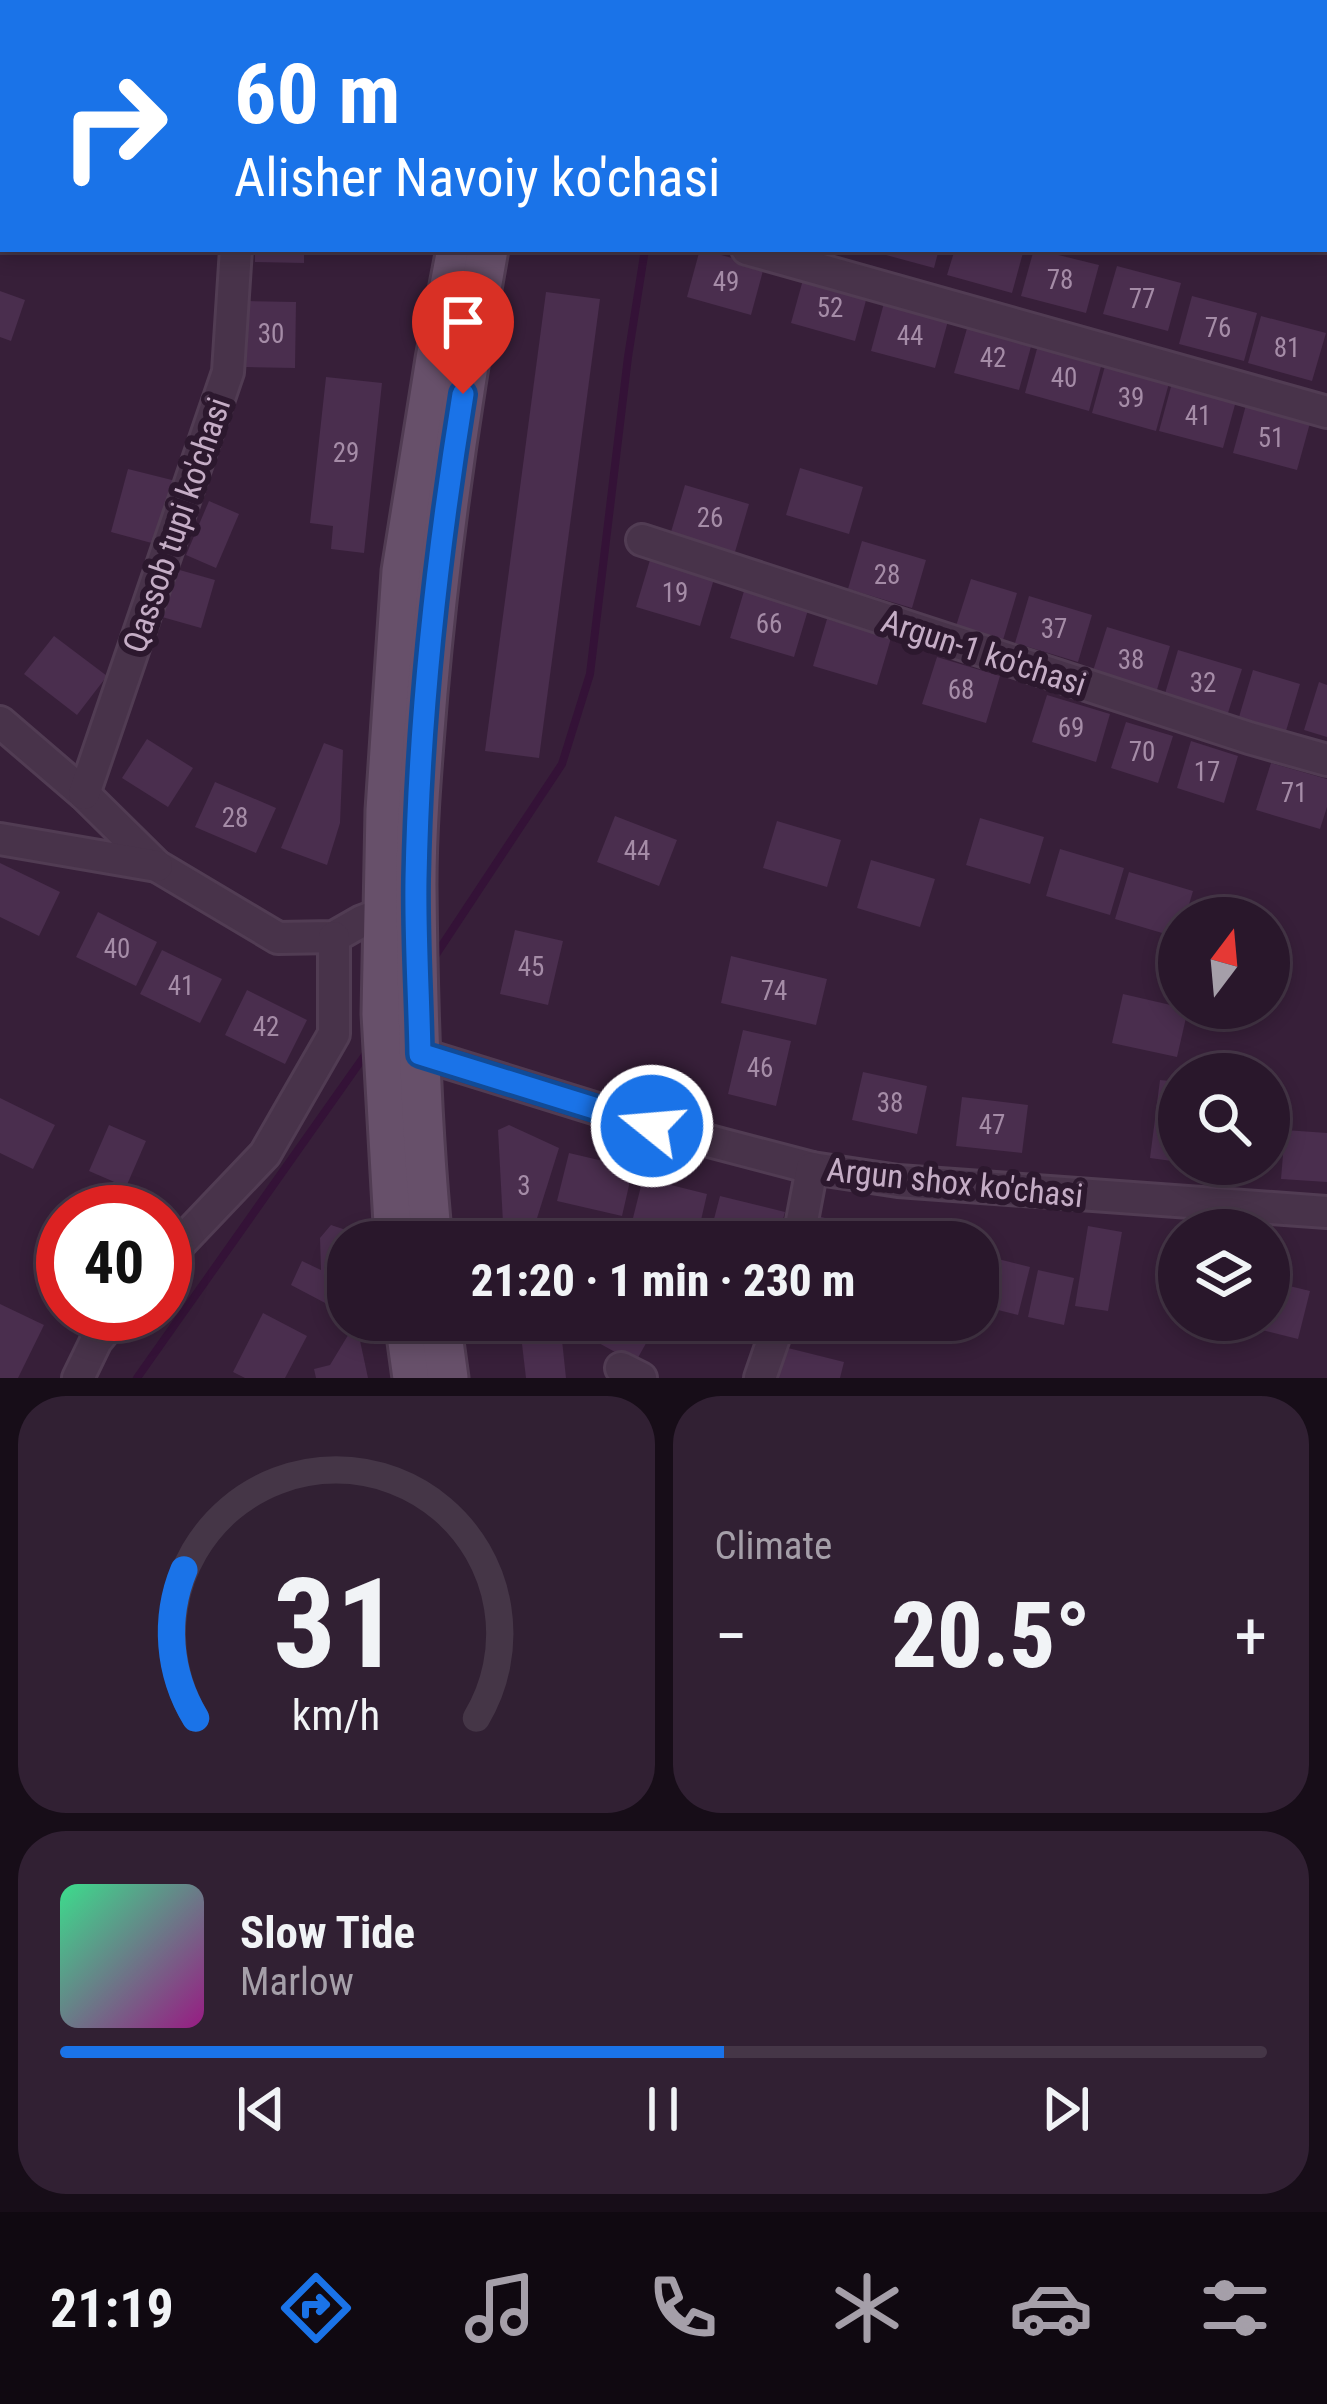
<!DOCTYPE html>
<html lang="en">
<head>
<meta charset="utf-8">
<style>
  :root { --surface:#29172b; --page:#312033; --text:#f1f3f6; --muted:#a59fa9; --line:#453647; --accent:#1a73e8 }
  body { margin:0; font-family:"Roboto Condensed",sans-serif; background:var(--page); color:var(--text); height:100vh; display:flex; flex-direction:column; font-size:45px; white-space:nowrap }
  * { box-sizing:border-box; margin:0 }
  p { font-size:39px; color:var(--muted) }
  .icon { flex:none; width:66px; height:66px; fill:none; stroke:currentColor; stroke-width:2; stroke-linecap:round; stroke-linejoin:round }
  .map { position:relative; height:1378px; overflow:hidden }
  .details { display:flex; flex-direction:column; gap:18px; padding:18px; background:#170d18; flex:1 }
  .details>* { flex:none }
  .banner { position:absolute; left:0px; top:0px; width:1329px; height:252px; box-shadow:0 6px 18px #0003,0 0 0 3px var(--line); background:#1a73e8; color:#fff; overflow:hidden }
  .needle { width:78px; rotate:16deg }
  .buttons { position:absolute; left:1158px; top:897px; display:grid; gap:24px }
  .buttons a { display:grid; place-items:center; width:132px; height:132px; border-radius:50%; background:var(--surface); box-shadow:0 6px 18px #0003,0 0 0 3px var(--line); font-size:60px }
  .speed { position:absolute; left:36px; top:1185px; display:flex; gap:24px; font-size:60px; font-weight:700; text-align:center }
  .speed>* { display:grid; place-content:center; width:156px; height:156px; border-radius:50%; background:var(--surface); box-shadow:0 6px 18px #0003,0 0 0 3px var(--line); line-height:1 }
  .speed .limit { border:18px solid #d22; background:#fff; color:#111 }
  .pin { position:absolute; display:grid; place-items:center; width:102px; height:102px; color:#fff; margin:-123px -51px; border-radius:50% 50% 50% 0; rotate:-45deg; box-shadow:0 0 12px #0007 }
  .pin .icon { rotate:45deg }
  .me { position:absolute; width:132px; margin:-66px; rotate:287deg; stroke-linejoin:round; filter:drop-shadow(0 0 9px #0008) }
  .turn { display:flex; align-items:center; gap:42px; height:252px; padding:0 36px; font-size:54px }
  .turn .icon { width:156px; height:156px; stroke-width:2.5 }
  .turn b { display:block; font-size:84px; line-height:102px }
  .big { font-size:90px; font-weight:800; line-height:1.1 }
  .details .card { flex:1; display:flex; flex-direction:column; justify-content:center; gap:18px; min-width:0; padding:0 42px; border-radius:48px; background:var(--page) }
  .details .dial { align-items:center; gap:0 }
  .dial svg { height:312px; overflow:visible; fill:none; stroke:var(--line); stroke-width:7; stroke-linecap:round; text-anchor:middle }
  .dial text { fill:var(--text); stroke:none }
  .song { display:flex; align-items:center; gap:36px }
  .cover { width:144px; height:144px; border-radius:18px; background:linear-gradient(135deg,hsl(150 70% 55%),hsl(310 70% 35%)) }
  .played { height:12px; border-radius:6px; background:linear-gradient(90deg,var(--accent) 55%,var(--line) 55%) }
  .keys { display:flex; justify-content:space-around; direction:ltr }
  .heat { display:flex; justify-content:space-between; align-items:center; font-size:66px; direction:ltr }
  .details .tiles { flex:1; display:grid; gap:18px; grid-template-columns:1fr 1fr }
  .card:last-child { grid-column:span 2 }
  .trip { position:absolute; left:327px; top:1221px; width:672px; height:120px; border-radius:48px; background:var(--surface); box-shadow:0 6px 18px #0003,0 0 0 3px var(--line); font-weight:800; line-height:120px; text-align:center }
  .menu { display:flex; height:192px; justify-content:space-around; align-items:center; background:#100911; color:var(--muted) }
  .menu .icon { width:84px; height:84px }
  .menu .selected { color:var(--accent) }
  .menu b { font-size:54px; color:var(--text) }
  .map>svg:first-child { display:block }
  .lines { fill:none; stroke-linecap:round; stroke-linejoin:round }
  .stream { stroke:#341237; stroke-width:8 }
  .building { fill:#4a2e4e }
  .minor-casing { stroke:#513c53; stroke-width:36 }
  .major-casing { stroke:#513c53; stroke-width:45 }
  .minor { stroke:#48334a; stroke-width:30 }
  .major { stroke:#67506a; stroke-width:39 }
  .route-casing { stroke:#114b97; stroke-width:30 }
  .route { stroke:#1a73e8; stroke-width:21 }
  .labels { text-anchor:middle; stroke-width:12; stroke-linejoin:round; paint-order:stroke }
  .number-label { font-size:27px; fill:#a58ca7 }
  .street-label { font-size:33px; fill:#c5adc6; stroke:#2c182e }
</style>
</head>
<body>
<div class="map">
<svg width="1327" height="1378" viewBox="0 0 1327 1378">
  <rect width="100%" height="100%" fill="#371f39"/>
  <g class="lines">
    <g class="stream">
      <polyline points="699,3 700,0"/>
      <polyline points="431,962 562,764 590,674 628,357 645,249"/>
      <polyline points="137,1378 370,1048"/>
    </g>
  </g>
  <g class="building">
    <polygon points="255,249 304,249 304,263 255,262"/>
    <polygon points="700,249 764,267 751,315 687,297"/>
    <polygon points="864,249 939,249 934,268"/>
    <polygon points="955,249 1024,249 1012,293 947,275"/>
    <polygon points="1034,249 1099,265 1086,313 1021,296"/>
    <polygon points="1117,266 1181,283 1168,331 1103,314"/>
    <polygon points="804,276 868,293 855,341 791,323"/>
    <polygon points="0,291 25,300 11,341 0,337"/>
    <polygon points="546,292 600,299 539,758 485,751"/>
    <polygon points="1192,296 1257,313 1244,361 1179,344"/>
    <polygon points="247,301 296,302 295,368 246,367"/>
    <polygon points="884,303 948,321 935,368 871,351"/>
    <polygon points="1261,316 1326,333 1312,381 1248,363"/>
    <polygon points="968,325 1032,343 1019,390 954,373"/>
    <polygon points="1038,345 1102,363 1089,411 1025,393"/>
    <polygon points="1105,366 1169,383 1156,431 1092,413"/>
    <polygon points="326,377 382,383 364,553 331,549 333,526 310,523"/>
    <polygon points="1172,383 1236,401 1223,448 1159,431"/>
    <polygon points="1246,405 1310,423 1297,470 1233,453"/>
    <polygon points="800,468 863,487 849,534 786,515"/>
    <polygon points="128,469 176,481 159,545 111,532"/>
    <polygon points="685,485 749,504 735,552 671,532"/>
    <polygon points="209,501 239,514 216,568 186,555"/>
    <polygon points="862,541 926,560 912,608 848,589"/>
    <polygon points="650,560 714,579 700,626 636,607"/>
    <polygon points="169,567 215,580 201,628 155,615"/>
    <polygon points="971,579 1017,593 1003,640 956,626"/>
    <polygon points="744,591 808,610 794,657 730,638"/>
    <polygon points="1029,596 1092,615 1078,662 1015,643"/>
    <polygon points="827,619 891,638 877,685 813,666"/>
    <polygon points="1107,627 1170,646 1156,693 1092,674"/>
    <polygon points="54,636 107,676 77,715 24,674"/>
    <polygon points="1178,650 1242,669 1227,716 1164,697"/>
    <polygon points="937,657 1000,676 986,723 922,704"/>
    <polygon points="1253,670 1300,684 1286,731 1239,717"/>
    <polygon points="1319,682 1327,685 1327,737 1304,730"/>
    <polygon points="1047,695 1110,714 1096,762 1032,742"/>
    <polygon points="1126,722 1173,736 1158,783 1111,768"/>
    <polygon points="147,739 193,768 168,807 122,778"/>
    <polygon points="1191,741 1238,756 1224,803 1177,788"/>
    <polygon points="324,743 343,750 340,823 327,865 281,848"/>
    <polygon points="1271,763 1327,779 1327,807 1320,829 1256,810"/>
    <polygon points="215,782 276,808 256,853 195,827"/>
    <polygon points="615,816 677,840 659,886 597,862"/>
    <polygon points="980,818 1044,837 1030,884 966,865"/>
    <polygon points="777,821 841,840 827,887 763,868"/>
    <polygon points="1060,849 1124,868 1110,915 1046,896"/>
    <polygon points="871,860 935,879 920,927 857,908"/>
    <polygon points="0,863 60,892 39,936 0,917"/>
    <polygon points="1129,872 1193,891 1185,918 1179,918 1179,938 1115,919"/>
    <polygon points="98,912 157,942 136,986 76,957"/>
    <polygon points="515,930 563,941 548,1005 500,994"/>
    <polygon points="162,950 222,979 200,1023 140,994"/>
    <polygon points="731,956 827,979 816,1025 721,1003"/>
    <polygon points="247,990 307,1020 285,1064 225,1035"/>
    <polygon points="1123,994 1188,1009 1177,1057 1112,1043"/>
    <polygon points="743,1030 791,1041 776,1106 728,1094"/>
    <polygon points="863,1072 927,1086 917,1134 852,1120"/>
    <polygon points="1160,1080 1179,1082 1179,1162 1150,1158"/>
    <polygon points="962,1097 1028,1105 1022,1153 956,1146"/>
    <polygon points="0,1098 55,1125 33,1169 0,1153"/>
    <polygon points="109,1125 146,1141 126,1187 89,1171"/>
    <polygon points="509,1125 559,1148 533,1231 503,1223 498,1130"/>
    <polygon points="1285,1130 1327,1133 1327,1182 1281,1179"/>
    <polygon points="569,1153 633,1168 622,1216 557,1201"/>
    <polygon points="1206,1164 1255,1164 1254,1171 1206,1167"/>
    <polygon points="643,1178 707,1194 696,1242 631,1226"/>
    <polygon points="720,1196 785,1212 777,1242 708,1242"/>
    <polygon points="821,1217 886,1233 883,1242 815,1242"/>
    <polygon points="331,1225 349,1231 348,1315 291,1285 302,1261 321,1270 320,1238"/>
    <polygon points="1088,1226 1122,1232 1108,1311 1075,1306"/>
    <polygon points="978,1254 1030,1267 1018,1315 978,1305"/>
    <polygon points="1038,1270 1074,1278 1064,1325 1028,1317"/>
    <polygon points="1269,1281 1310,1291 1298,1339 1229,1322 1269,1320"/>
    <polygon points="0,1304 44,1325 18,1378 0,1378"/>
    <polygon points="263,1313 307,1336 285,1378 245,1378 233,1372"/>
    <polygon points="583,1320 659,1320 635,1363 577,1331"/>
    <polygon points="356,1322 368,1378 316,1378 314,1369 330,1365"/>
    <polygon points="562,1340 566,1378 526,1378 522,1344"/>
    <polygon points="780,1346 844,1362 840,1378 772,1378"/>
  </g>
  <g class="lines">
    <g class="minor-casing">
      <g id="minor">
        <polyline points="112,0 112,3"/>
        <polyline points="747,249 1327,412"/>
        <polyline points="642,540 1249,738 1327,760"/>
        <polyline points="0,722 84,794 157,866 278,938 334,937 362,921 399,907"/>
        <polyline points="84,794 228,372 236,249"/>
        <polyline points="0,839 157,866"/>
        <polyline points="403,1053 420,1054 652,1126 812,1168 898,1181 1327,1212"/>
        <polyline points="798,1242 812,1168"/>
        <polyline points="165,1259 265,1154 334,1034 334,937"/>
        <polyline points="621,1368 641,1378"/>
        <polyline points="78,1378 96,1341 118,1314"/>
        <polyline points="760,1378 780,1320"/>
      </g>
    </g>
    <g class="major-casing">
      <g id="major">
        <polyline points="505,3 505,0"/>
        <polyline points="536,3 536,0"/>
        <polyline points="395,1242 382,1014 386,810 402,571 436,359 457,249"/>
        <path d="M432 1242C420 1124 417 1004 416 885 416 821 422 757 427 693 440 544 461 397 488 249"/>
        <polyline points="405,1320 413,1378"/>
        <polyline points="440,1320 448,1378"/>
      </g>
    </g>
    <use href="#minor" class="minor"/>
    <use href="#major" class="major"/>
  </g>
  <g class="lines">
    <g class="route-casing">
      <path id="route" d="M463 394C437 554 419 717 416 879 415 937 419 996 420 1054L652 1126"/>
    </g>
    <use href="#route" class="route"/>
  </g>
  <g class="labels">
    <g class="number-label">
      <text x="1060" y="289">78</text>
      <text x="726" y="291">49</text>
      <text x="1142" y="308">77</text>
      <text x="830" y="317">52</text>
      <text x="1218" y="337">76</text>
      <text x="271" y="343">30</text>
      <text x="910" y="345">44</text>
      <text x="1287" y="357">81</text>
      <text x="993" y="367">42</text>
      <text x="1064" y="387">40</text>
      <text x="1131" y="407">39</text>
      <text x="1198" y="425">41</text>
      <text x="1271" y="447">51</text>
      <text x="346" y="462">29</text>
      <text x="710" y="527">26</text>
      <text x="887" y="584">28</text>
      <text x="675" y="602">19</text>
      <text x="769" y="633">66</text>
      <text x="1054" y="638">37</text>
      <text x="1131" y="669">38</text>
      <text x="1203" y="692">32</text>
      <text x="961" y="699">68</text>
      <text x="1071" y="737">69</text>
      <text x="1142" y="761">70</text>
      <text x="1207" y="781">17</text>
      <text x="1294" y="802">71</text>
      <text x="235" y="827">28</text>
      <text x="637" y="860">44</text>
      <text x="117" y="958">40</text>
      <text x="531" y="976">45</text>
      <text x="181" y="995">41</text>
      <text x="774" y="1000">74</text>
      <text x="266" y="1036">42</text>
      <text x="760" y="1077">46</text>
      <text x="890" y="1112">38</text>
      <text x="992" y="1134">47</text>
      <text x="524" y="1195">3</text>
    </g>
    <g class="street-label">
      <text transform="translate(176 525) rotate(-71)" y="12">Qassob tupi ko'chasi</text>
      <text transform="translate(984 652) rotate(18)" y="12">Argun-1 ko'chasi</text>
      <text transform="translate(955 1182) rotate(6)" y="12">Argun shox ko'chasi</text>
    </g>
  </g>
</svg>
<div class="buttons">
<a><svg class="needle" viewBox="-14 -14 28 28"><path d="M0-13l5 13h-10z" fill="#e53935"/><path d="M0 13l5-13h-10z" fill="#a59fa9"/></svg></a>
<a><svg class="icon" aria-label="search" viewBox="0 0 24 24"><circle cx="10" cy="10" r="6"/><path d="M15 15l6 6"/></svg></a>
<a><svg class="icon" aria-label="layers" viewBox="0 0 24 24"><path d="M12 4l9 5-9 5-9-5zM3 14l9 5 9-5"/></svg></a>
</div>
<div class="speed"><div class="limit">40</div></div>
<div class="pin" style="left:463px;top:394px;background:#d93025"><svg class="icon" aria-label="arrive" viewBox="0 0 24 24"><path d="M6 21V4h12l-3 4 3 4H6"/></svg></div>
<svg class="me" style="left:652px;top:1126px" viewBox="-20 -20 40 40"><circle r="17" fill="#1a73e8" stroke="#fff" stroke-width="3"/><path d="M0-11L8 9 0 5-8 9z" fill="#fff"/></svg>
<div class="trip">21:20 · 1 min · 230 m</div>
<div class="banner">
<div class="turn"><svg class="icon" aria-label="right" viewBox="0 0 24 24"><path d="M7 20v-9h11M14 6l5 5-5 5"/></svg><div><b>60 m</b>Alisher Navoiy ko'chasi</div></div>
</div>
</div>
<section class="details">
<div class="tiles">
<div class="card dial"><svg viewBox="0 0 100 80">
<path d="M14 69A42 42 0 1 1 86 69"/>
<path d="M14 69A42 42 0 0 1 11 31" stroke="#1a73e8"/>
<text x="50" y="56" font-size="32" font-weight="700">31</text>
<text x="50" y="72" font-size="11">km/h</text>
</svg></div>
<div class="card"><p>Climate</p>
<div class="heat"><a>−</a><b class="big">20.5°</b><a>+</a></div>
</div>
<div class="card">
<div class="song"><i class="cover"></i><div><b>Slow Tide</b><p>Marlow</p></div></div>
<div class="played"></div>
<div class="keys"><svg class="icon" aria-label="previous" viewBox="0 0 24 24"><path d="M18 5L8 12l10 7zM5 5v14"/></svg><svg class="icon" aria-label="pause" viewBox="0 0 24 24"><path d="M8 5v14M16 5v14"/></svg><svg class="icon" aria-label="next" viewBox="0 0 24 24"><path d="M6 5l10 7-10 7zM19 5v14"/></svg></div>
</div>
</div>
</section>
<nav class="menu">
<b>21:19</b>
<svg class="icon selected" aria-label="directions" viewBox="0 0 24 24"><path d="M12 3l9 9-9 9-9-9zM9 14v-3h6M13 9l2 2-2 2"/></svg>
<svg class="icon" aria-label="music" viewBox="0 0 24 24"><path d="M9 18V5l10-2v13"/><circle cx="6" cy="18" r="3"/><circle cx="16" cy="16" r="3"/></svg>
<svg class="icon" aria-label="phone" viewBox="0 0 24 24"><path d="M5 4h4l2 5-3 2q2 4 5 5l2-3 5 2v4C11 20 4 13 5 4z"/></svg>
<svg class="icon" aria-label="climate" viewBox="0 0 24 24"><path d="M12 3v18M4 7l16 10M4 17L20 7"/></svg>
<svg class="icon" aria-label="car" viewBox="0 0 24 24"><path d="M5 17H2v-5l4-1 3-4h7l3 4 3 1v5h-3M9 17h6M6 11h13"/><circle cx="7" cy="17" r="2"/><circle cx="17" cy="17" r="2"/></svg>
<svg class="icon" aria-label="filters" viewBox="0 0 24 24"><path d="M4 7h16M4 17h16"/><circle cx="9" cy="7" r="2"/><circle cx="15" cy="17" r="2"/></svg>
</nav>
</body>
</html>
